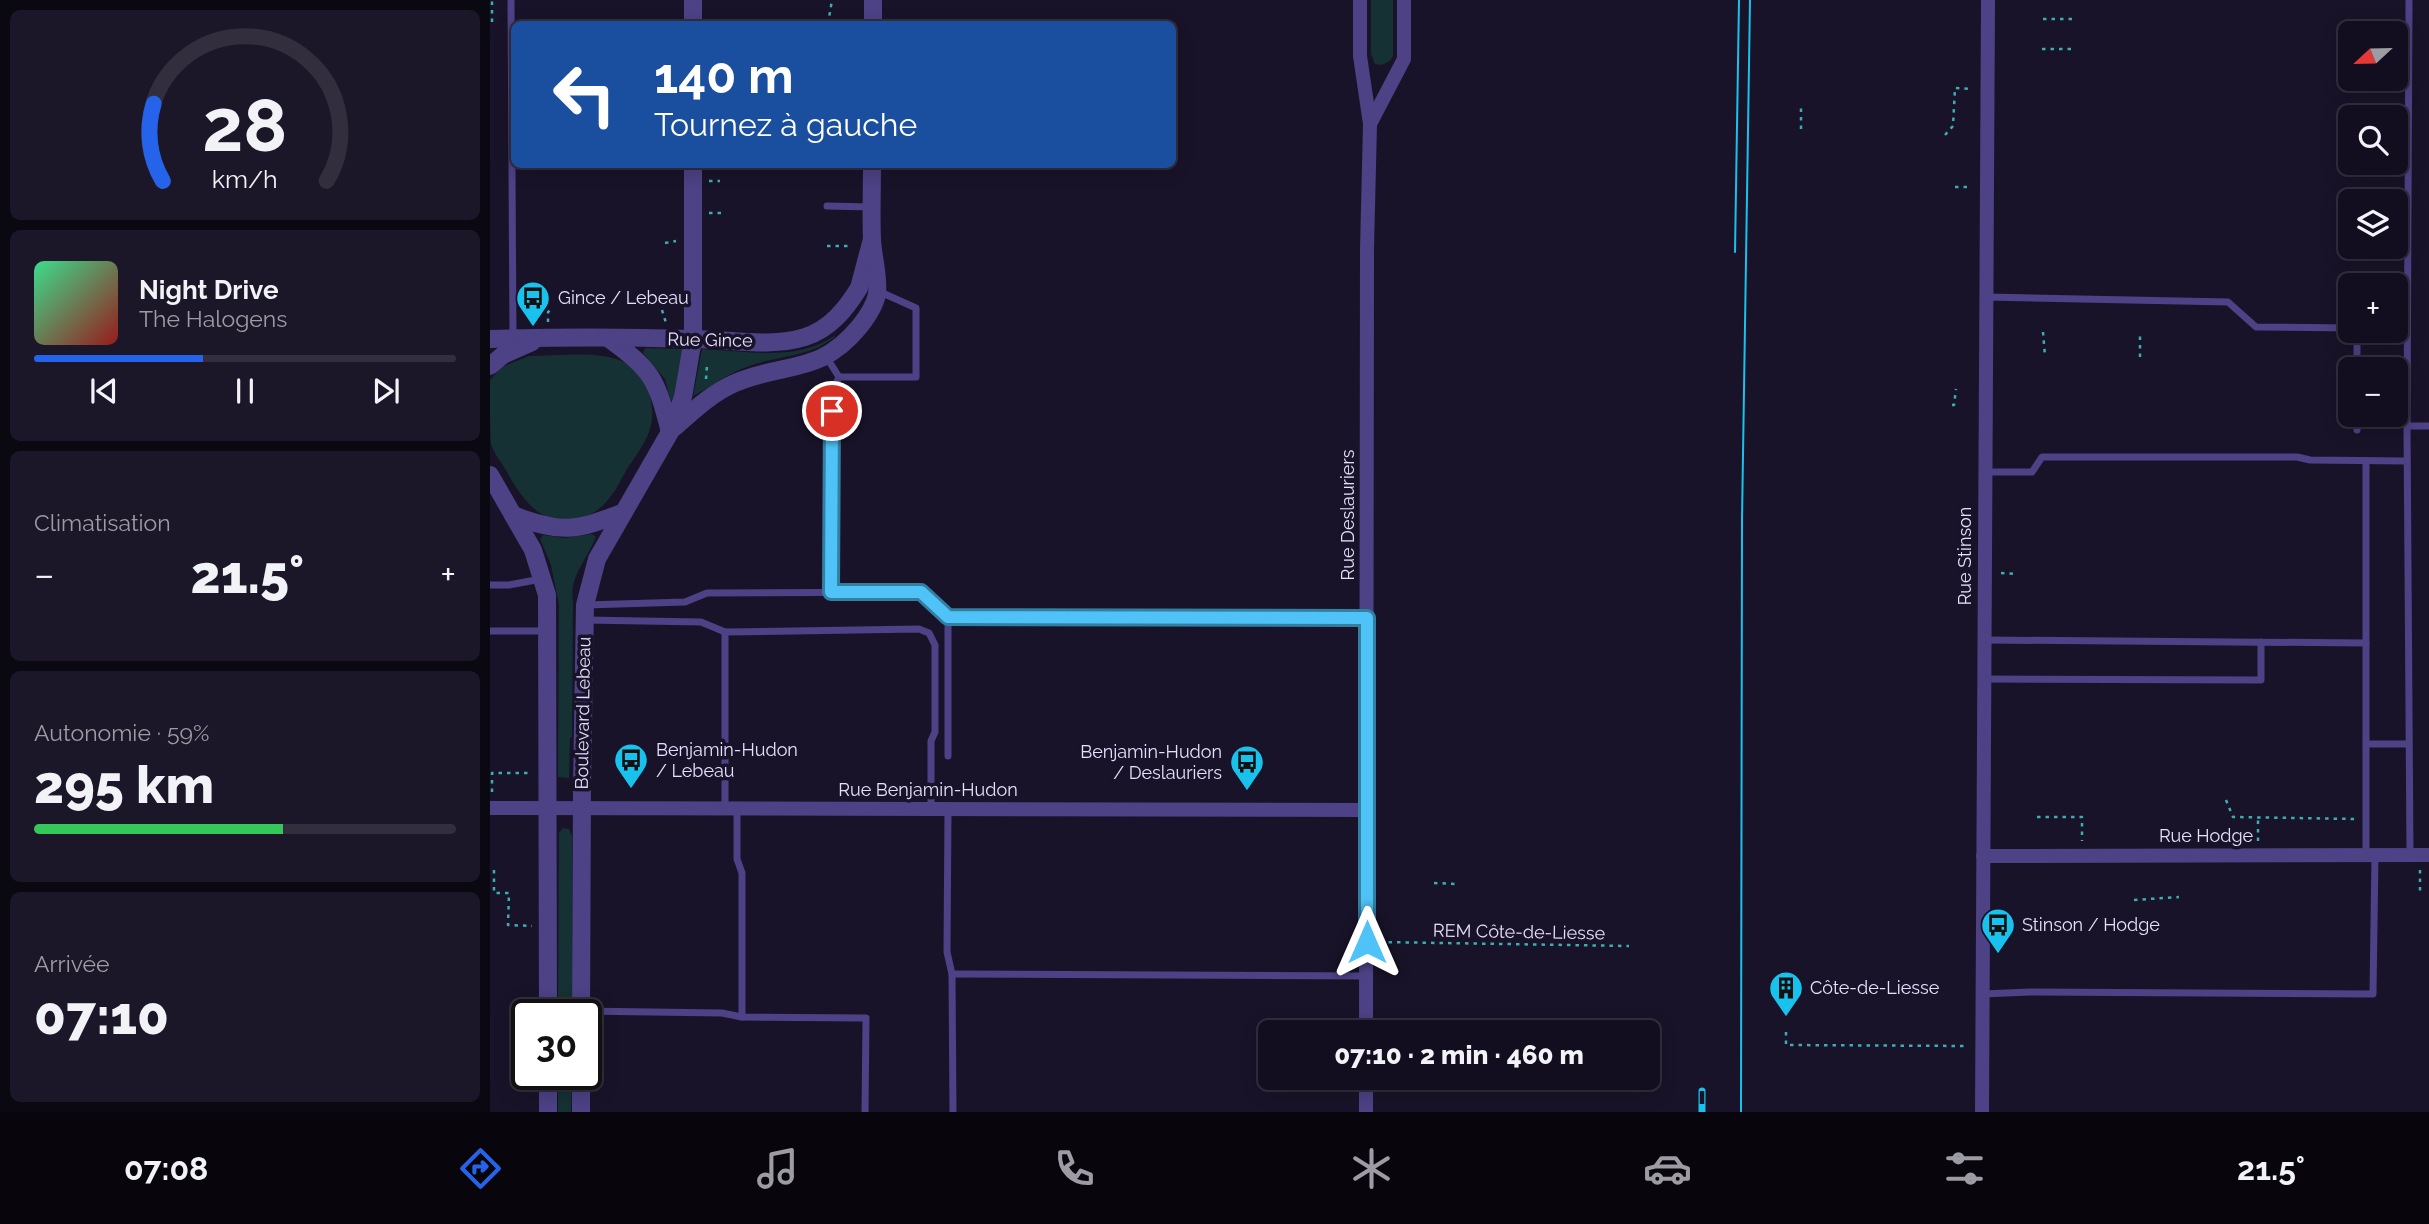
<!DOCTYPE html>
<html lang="fr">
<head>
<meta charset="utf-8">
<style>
  :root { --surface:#130e1f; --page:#1c1728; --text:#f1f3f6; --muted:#9d9ca4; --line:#322e3d; --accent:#2563eb }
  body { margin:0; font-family:Raleway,sans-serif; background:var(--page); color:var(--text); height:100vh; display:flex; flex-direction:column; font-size:26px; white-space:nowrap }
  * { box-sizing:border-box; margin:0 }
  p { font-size:23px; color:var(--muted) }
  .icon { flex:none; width:38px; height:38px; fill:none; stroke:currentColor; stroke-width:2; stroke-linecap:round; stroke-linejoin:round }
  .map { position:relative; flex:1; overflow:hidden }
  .panel { display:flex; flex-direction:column; gap:10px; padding:10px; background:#0a0811; width:490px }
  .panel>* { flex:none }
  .top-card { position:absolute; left:21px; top:21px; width:665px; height:147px; border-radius:10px; box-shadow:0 4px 18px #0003,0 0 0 2px var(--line); background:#1a4fa0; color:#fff; overflow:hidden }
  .needle { width:46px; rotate:248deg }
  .buttons { position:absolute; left:1848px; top:21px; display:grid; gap:14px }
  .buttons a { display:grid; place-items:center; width:70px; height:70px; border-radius:10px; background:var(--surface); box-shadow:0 4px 18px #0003,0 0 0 2px var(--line); font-size:35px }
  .speed { position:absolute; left:21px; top:999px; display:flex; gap:14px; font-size:35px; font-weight:700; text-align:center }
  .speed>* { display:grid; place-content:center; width:91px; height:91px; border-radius:50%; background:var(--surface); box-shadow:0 4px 18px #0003,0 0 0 2px var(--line); line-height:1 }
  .speed .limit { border:4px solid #111; border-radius:10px; background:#fff; color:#111 }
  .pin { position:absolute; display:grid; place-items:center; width:60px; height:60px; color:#fff; margin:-30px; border:4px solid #fff; border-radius:50%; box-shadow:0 2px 7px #0007 }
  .me { position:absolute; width:77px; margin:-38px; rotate:0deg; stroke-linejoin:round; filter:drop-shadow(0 0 5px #0008) }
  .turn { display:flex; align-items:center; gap:24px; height:147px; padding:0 28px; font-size:32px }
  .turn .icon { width:91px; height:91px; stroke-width:2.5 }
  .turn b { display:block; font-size:49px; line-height:60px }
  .big { font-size:52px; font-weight:800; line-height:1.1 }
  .panel .card { flex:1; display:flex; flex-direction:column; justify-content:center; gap:10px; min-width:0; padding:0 24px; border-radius:10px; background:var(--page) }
  .panel .dial { align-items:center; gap:0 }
  .dial svg { height:182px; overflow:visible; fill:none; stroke:var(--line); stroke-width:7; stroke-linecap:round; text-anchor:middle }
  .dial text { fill:var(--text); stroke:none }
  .song { display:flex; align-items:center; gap:21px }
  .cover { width:84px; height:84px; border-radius:10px; background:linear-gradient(135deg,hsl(150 70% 55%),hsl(0 70% 35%)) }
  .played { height:7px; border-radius:4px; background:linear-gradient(90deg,var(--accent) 40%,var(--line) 40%) }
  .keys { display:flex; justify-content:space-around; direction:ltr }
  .heat { display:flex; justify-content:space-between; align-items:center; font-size:38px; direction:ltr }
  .charge { height:10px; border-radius:5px; background:linear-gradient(90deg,#34c759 59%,var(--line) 0) }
  .trip { position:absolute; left:768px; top:1020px; width:402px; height:70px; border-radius:10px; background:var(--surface); box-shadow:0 4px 18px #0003,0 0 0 2px var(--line); font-weight:800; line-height:70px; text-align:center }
  .dock { display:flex; height:112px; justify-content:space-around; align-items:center; background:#08060c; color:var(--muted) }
  .dock .icon { width:49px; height:49px }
  .dock .active { color:var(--accent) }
  .dock b { font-size:32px; color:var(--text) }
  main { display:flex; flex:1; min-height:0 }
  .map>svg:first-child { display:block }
  .green { fill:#163133 }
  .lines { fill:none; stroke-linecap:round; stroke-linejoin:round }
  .path { stroke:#3baeb4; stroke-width:2.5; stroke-dasharray:3.5 5; stroke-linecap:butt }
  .service { stroke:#4c4285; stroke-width:7 }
  .minor { stroke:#4c4285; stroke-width:14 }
  .tertiary { stroke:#4c4285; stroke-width:18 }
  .tram { stroke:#19c1ed; stroke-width:2 }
  .rail-casing { stroke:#19c1ed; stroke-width:7 }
  .rail { stroke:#191329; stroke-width:4.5; stroke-dasharray:13; stroke-linecap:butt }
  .route-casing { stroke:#337fa1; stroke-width:18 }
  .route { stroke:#4fc3f7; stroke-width:12 }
  .labels { text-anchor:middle; stroke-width:7; stroke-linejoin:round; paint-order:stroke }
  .poi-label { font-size:18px; fill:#e5defc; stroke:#191329; text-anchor:start }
  .street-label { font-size:18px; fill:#e5defc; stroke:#191329 }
</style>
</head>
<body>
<main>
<section class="panel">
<div class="card dial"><svg viewBox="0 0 100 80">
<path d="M14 69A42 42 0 1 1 86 69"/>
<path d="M14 69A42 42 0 0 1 10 35" stroke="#2563eb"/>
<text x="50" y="56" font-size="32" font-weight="700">28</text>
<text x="50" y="72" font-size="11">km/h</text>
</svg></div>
<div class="card">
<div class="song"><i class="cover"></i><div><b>Night Drive</b><p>The Halogens</p></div></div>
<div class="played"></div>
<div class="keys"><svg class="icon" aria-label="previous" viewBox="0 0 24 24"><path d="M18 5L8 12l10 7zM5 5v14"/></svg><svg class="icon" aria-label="pause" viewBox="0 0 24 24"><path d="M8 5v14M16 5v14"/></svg><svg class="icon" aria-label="next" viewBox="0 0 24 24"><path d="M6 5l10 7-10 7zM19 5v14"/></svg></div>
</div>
<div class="card"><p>Climatisation</p>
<div class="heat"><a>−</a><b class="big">21.5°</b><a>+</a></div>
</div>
<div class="card"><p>Autonomie · 59%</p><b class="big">295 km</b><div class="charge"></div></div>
<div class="card"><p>Arrivée</p><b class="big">07:10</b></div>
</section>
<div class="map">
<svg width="1939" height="1112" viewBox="0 0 1939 1112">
  <rect width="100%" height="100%" fill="#191329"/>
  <g class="green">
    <polygon points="881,0 903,0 903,55 901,60 892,65 885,64 881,54"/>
    <path d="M344 336 345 337C319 357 291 355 262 365 239 372 223 386 203 396L212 349C255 351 307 362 344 336Z"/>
    <polygon points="155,348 194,349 185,393 181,402 175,379 153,353"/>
    <path d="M39 356C66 356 109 350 134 362 158 375 168 407 159 432 154 445 145 457 137 469 128 485 119 505 101 514 58 534 35 505 17 472 12 463 4 454 1 444 0 432 0 395 0 380L12 367Z"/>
    <path d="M102 534 106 537 105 539C96 561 79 577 83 601L82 737 80 738 79 778 68 777 69 605 61 565 50 539 53 535 75 538Z"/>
    <polygon points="73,828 79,829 82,836 82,1015 68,1015 69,833"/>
    <polygon points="68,1075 82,1075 81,1112 68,1112"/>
  </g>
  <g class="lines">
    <g class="path">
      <polyline points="1553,19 1585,19"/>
      <polyline points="2,22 2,0"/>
      <polyline points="338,24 342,0"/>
      <polyline points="1552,49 1581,49"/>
      <polyline points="1311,129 1311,106"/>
      <polyline points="1455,135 1463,126 1465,88 1482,89"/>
      <polyline points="219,181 230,181"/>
      <polyline points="1465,187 1481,187"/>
      <polyline points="219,213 231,213"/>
      <polyline points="175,243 186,241"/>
      <polyline points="337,246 359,246"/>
      <polyline points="172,310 176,323"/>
      <polyline points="58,322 58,312 62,309"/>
      <polyline points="1553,332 1555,356"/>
      <polyline points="1650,357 1650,334"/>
      <polyline points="216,379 217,365"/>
      <polyline points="1462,405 1464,405 1466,389"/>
      <polyline points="1511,573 1528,574"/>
      <polyline points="2,792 2,773 41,773"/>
      <polyline points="1736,800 1743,817 1865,819"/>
      <polyline points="1547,817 1592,817 1592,841"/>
      <polyline points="1768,841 1768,817"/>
      <polyline points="4,870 4,893 19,893 18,925 42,926"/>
      <polyline points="1930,870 1930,894"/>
      <polyline points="944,883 967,884"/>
      <polyline points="1644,900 1689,897"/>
      <polyline points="890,942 1139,946"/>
      <polyline points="1296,1032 1296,1045 1477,1046"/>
    </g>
    <g class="service">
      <polyline points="21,0 23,339"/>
      <polyline points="1919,0 1917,426 1920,854"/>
      <polyline points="337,206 382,207"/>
      <polyline points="1497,297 1738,302 1766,327 1860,328"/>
      <polyline points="1867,331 1867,369"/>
      <polyline points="337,358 349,377 342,392 341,592"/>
      <polyline points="349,377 426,377 426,308 388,291"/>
      <polyline points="1867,415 1867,430"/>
      <polyline points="1917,426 1939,426"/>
      <polyline points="1876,461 1876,855"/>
      <polyline points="1496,472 1542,472 1552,457 1807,457 1820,460 1917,461"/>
      <polyline points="0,585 19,585 51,579"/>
      <polyline points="96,605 195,602 217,593 431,592 458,617"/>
      <polyline points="95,620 211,622 235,632"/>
      <polyline points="0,631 55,631"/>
      <polyline points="1495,640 1876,643"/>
      <polyline points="1495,679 1771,680 1771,642"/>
      <polyline points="1876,744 1919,744"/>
      <polyline points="458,756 458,617 876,618"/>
      <polyline points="235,808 235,632 429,629 439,633 445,645 445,732 441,741 441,809"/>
      <polyline points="247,809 247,859 252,873 252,1017"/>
      <polyline points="458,809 457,952 462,974 463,1112"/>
      <polyline points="462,974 877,976"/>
      <polyline points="1493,994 1540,992 1883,994 1885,855"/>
      <polyline points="91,1011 232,1013 252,1017 376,1018 375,1112"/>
    </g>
    <g class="minor">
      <polyline points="870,0 870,56 880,124 877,249 876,1032"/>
      <polyline points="880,124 914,59 914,0"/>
      <polyline points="0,808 877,810"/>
      <polyline points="1493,856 1939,855"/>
      <polyline points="876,1112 876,1078"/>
      <polyline points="1492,1112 1498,0"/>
    </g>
    <g class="tertiary">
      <polyline points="203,24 203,0"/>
      <polyline points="383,24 383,0"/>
      <path d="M118 338C163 371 166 378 180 432"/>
      <path d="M0 339C68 337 136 337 203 339 239 339 281 348 315 337 340 329 356 309 369 288L382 239"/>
      <polyline points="0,366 13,355 42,342"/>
      <path d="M185 427C204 410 222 393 245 383 297 361 329 376 370 326 377 317 385 306 387 294 389 277 383 257 382 240 381 215 382 190 382 164"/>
      <polyline points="0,475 43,550 57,595 58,1015"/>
      <path d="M23 515C72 534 86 531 134 512"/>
      <polyline points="91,1015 92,786 95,605 107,559 180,432 193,397 203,339 203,164"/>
      <polyline points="58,1112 58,1074"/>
      <polyline points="91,1112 91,1074"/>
    </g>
    <g class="tram">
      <polyline points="1245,252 1249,0"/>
      <polyline points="1251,1112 1252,520 1260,0"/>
    </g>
    <g class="rail-casing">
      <polyline id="rail" points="1212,1091 1212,1112"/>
    </g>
    <use href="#rail" class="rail"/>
  </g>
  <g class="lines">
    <g class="route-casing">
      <polyline id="route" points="342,411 341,592 431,592 458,617 877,618 877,942"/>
    </g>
    <use href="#route" class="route"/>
  </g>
  <defs>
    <g id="bus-pin" transform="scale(1.75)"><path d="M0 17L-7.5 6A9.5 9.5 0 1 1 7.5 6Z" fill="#19c1ed" stroke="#191329"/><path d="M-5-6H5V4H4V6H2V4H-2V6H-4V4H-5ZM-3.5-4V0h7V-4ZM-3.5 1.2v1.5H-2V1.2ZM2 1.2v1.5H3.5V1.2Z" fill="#111"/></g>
    <g id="building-pin" transform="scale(1.75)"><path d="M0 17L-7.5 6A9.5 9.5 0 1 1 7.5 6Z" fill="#19c1ed" stroke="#191329"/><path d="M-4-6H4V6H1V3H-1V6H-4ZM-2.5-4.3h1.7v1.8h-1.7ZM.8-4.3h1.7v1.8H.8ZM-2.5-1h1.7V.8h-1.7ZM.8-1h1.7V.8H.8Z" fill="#111"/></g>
  </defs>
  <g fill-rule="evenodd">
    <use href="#bus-pin" x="43" y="298"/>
    <use href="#bus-pin" x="141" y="760"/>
    <use href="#bus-pin" x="757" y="762"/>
    <use href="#bus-pin" x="1508" y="925"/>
    <use href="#building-pin" x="1296" y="988"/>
  </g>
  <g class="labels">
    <g class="poi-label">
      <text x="68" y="304">Gince / Lebeau</text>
      <text x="166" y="756">Benjamin-Hudon<tspan x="166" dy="21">/ Lebeau</tspan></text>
      <text x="732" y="758" text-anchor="end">Benjamin-Hudon<tspan x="732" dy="21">/ Deslauriers</tspan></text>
      <text x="1532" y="931">Stinson / Hodge</text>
      <text x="1320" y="994">Côte-de-Liesse</text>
    </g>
    <g class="street-label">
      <text transform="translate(220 340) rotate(1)" y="6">Rue Gince</text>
      <text transform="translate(858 515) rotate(-90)" y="6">Rue Deslauriers</text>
      <text transform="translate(1475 556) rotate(-90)" y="6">Rue Stinson</text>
      <text transform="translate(93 713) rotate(-89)" y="6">Boulevard Lebeau</text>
      <text x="438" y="796">Rue Benjamin-Hudon</text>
      <text x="1716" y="842">Rue Hodge</text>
      <text transform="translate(1029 932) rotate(1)" y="6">REM Côte-de-Liesse</text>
    </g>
  </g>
</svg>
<div class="buttons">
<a><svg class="needle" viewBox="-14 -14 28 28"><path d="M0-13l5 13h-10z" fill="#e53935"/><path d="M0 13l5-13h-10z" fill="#9d9ca4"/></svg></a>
<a><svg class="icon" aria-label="search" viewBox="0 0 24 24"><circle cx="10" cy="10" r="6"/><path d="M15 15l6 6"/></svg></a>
<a><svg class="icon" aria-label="layers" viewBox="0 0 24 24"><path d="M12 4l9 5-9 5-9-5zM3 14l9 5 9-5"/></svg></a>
<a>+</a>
<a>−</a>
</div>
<div class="speed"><div class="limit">30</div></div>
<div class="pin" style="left:342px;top:411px;background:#d93025"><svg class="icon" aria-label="arrive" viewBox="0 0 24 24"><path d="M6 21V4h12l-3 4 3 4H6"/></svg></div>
<svg class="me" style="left:877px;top:942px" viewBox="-20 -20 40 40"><path d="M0-17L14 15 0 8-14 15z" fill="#4fc3f7" stroke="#fff" stroke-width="4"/></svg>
<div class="trip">07:10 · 2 min · 460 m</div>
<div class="top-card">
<div class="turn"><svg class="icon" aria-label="left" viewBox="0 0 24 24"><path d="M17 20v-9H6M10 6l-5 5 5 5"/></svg><div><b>140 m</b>Tournez à gauche</div></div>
</div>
</div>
</main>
<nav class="dock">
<b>07:08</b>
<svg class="icon active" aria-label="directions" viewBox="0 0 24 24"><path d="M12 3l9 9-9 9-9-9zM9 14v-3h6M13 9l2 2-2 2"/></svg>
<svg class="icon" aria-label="music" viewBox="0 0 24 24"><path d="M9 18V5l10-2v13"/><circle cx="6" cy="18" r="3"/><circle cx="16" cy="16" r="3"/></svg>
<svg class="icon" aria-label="phone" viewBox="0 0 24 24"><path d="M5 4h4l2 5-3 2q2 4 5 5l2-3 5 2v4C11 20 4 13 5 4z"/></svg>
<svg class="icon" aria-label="climate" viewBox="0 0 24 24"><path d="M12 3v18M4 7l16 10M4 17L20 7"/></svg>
<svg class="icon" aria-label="car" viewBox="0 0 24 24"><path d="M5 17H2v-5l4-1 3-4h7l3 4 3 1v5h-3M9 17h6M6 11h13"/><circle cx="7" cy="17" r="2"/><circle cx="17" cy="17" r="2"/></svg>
<svg class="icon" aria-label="filters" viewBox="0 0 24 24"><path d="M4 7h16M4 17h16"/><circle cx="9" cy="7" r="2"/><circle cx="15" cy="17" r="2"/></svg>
<b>21.5°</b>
</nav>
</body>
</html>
